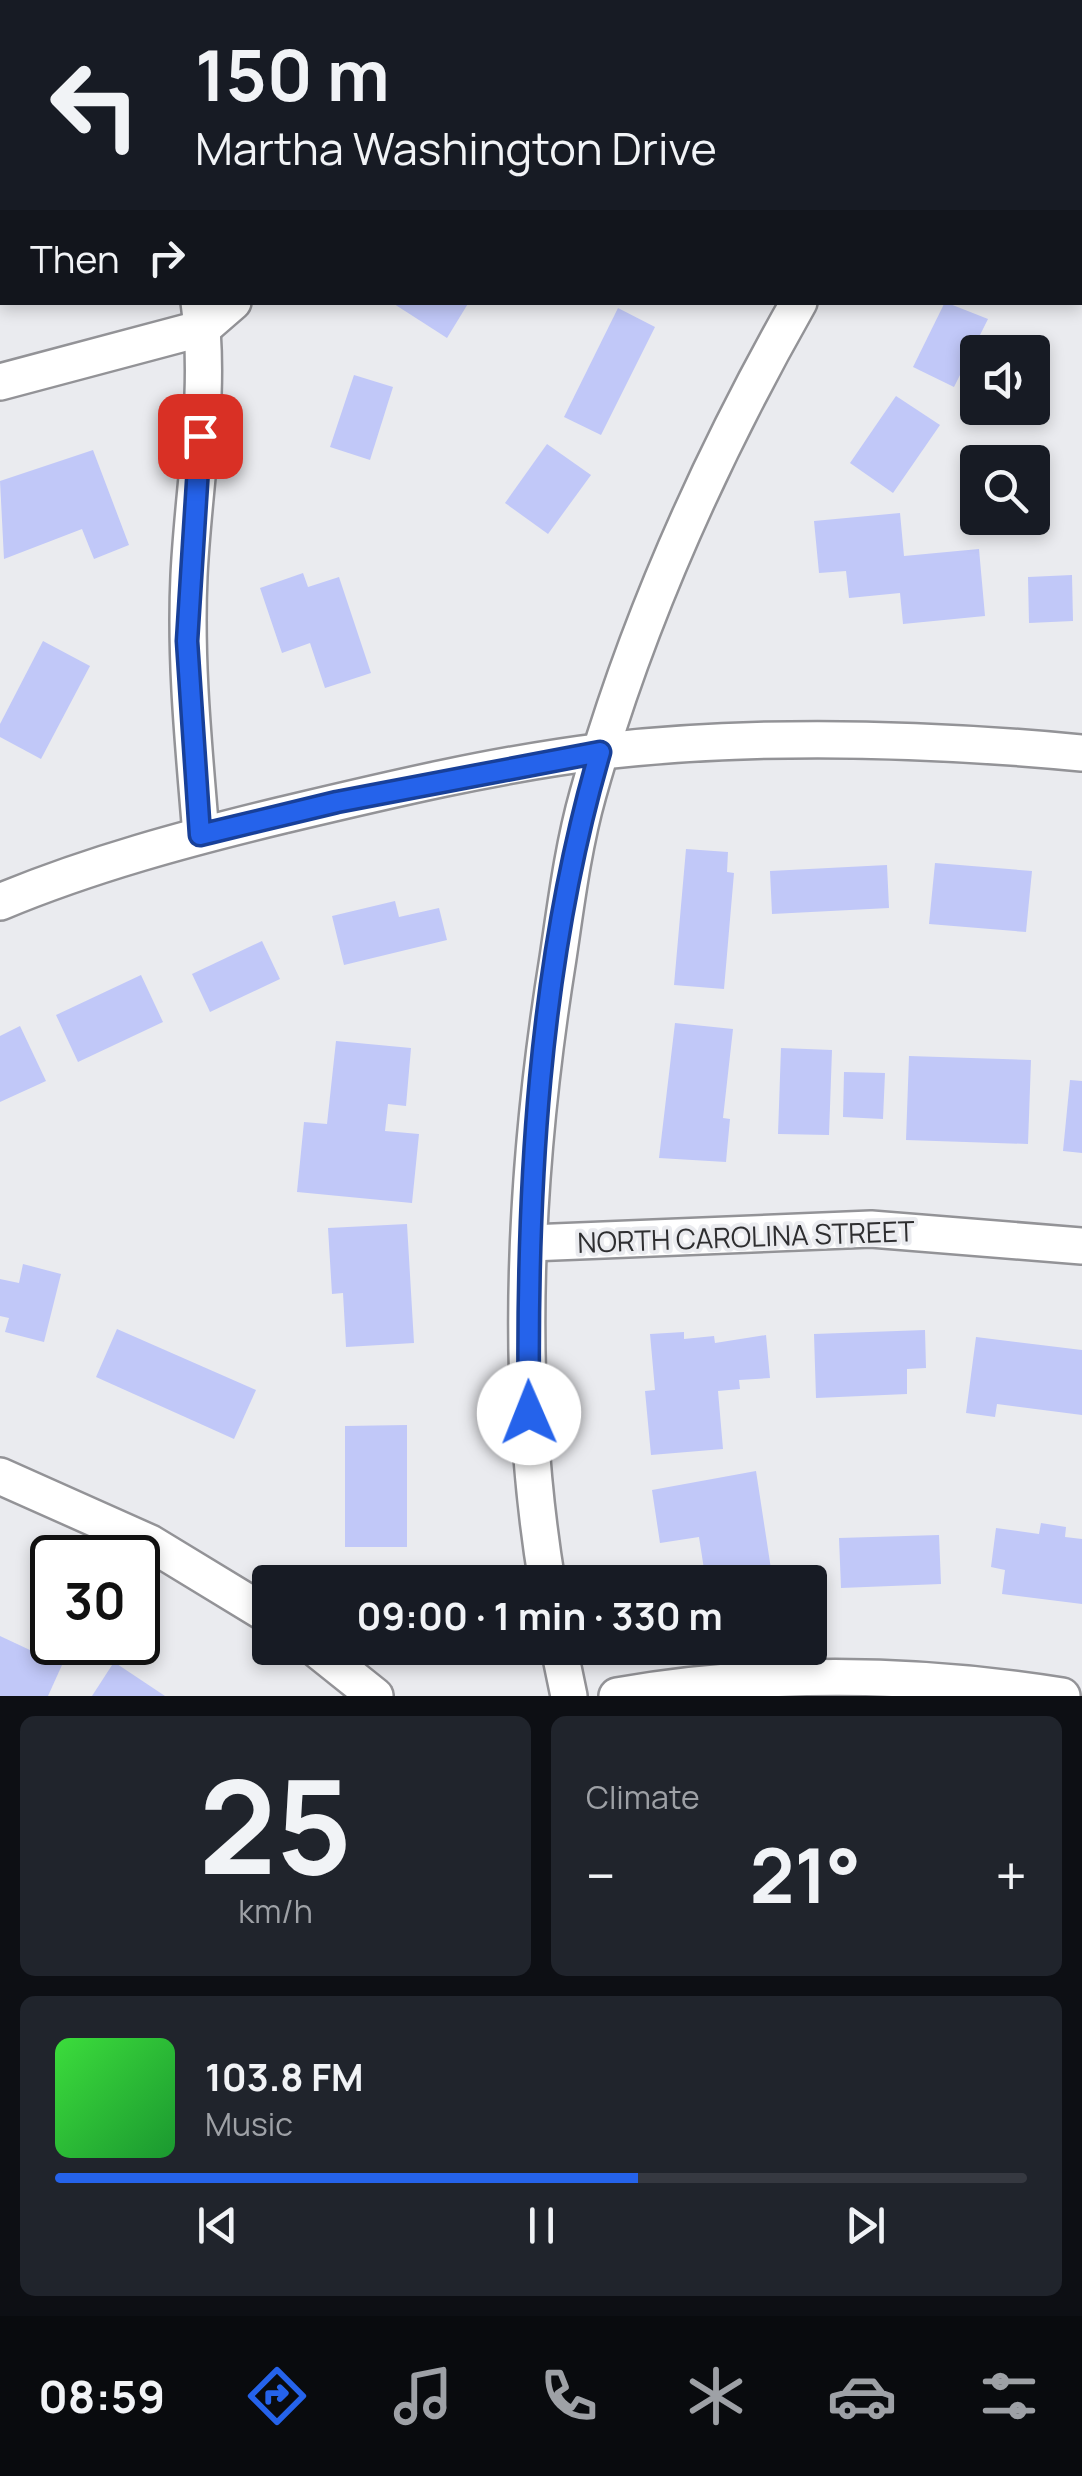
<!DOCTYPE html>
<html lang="en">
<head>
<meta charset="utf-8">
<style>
  :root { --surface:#171b24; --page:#20242c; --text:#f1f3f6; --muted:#9ea1a6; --line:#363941; --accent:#2563eb }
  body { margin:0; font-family:Manrope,sans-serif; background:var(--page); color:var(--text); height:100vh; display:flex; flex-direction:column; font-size:38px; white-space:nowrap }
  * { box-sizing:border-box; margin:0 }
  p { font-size:32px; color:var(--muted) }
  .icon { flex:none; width:55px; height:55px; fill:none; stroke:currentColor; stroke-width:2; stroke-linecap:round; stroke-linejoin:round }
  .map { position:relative; height:1696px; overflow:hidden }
  .side { display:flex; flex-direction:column; gap:20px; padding:20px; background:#0d0f14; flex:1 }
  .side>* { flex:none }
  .guide { position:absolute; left:0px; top:0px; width:1082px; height:305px; box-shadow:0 5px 15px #0003; background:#171b24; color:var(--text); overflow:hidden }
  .controls { position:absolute; left:960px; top:335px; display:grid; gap:20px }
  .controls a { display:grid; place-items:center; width:90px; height:90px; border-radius:10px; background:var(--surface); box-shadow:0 5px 15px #0003; font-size:50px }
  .speed { position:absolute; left:30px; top:1535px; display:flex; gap:20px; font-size:50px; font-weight:700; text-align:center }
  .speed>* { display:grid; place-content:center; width:130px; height:130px; border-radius:50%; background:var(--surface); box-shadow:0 5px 15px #0003; line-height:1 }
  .speed .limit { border:5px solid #111; border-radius:15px; background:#fff; color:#111 }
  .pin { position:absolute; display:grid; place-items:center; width:85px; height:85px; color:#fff; margin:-42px; border-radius:20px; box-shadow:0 5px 15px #0006 }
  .me { position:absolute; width:110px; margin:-55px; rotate:359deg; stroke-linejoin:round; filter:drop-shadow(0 0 8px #0008) }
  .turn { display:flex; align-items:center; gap:35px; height:210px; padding:0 30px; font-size:45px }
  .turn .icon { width:130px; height:130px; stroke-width:2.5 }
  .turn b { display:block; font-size:70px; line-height:85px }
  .then { display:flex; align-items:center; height:95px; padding:0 30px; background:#0003; gap:20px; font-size:38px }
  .big { font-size:75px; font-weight:700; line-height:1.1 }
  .side .widget { flex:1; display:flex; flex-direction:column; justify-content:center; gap:15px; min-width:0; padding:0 35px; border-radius:15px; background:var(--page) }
  .side .dial { align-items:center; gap:0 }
  .dial b { font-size:130px; line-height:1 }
  .song { display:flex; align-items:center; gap:30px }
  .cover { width:120px; height:120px; border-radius:15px; background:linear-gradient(135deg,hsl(120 70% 55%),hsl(130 70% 35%)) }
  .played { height:10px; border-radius:5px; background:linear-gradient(90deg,var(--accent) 60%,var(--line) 60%) }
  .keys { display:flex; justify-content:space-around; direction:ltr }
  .heat { display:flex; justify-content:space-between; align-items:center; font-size:55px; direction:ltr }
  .side .tiles { flex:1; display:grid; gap:20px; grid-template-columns:1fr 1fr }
  .widget:last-child { grid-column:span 2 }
  .trip { position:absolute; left:252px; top:1565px; width:575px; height:100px; border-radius:10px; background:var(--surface); box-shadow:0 5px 15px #0003; font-weight:700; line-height:100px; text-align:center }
  .dock { display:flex; height:160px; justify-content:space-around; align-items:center; background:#090b0e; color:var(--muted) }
  .dock .icon { width:70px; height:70px }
  .dock .current { color:var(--accent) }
  .dock b { font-size:45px; color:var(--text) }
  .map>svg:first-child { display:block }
  .building { fill:#c1c8f8 }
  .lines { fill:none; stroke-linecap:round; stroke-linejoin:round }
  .minor-casing { stroke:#939397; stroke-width:40 }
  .minor { stroke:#fff; stroke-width:35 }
  .route-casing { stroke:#184099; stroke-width:25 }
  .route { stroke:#2563eb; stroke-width:18 }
  .labels { text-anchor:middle; stroke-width:8; stroke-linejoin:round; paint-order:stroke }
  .street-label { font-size:28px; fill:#2e2e30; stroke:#eaebef }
</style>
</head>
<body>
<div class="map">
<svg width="1082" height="1696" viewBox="0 0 1082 1696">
  <rect width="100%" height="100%" fill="#eaebef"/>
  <g class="building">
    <polygon points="391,302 469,302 447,338"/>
    <polygon points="945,302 988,319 954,387 913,367"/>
    <polygon points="618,308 655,327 601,435 564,417"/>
    <polygon points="354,375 393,387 370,460 330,447"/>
    <polygon points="896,396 940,425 893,493 850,463"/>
    <polygon points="547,444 591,475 548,534 505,503"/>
    <polygon points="93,450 129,545 94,559 82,529 4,559 0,481"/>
    <polygon points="900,513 904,556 979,549 985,616 903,624 900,593 849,598 846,571 819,573 814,521"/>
    <polygon points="303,573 308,587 339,577 371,673 325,688 310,643 282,653 260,588"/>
    <polygon points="1072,575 1073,621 1029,623 1028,577"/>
    <polygon points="43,641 90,666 41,759 0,737 0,724"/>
    <polygon points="686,849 728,852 727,872 734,873 724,989 674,985"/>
    <polygon points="935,863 1032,871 1026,932 929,924"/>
    <polygon points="887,865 889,908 772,914 770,871"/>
    <polygon points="395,901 399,917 439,908 447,940 344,965 332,916"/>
    <polygon points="262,941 280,979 210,1012 192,974"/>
    <polygon points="141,975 163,1022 78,1062 56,1015"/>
    <polygon points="675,1023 733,1029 723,1118 730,1119 726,1162 659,1158"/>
    <polygon points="20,1026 46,1081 0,1102 0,1036"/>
    <polygon points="336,1041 411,1048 406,1106 388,1104 385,1131 419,1134 412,1203 297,1192 304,1122 327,1124"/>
    <polygon points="781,1048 832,1050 829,1135 778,1134"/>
    <polygon points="909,1056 1031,1060 1028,1144 906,1140"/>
    <polygon points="844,1072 885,1073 883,1119 843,1117"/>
    <polygon points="1070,1080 1082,1081 1082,1153 1063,1151"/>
    <polygon points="407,1224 414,1343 346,1347 343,1293 332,1294 328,1228"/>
    <polygon points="23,1264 61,1274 44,1342 5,1332 9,1318 0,1316 0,1279 19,1283"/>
    <polygon points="117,1329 256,1390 234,1439 96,1377"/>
    <polygon points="925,1330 926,1368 907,1369 907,1394 816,1398 814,1334"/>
    <polygon points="684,1332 684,1339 714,1336 715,1343 766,1335 770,1378 739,1380 740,1389 718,1391 723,1449 651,1455 645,1391 655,1390 650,1334"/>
    <polygon points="976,1337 1082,1350 1082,1415 997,1404 995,1417 966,1413"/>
    <polygon points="407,1425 407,1547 345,1547 345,1426"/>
    <polygon points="756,1471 773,1582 706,1582 699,1537 660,1543 652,1490"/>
    <polygon points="1041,1523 1066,1527 1065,1537 1082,1539 1082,1604 1002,1594 1005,1570 991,1567 996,1528 1039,1534"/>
    <polygon points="939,1535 941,1584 841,1588 839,1538"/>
    <polygon points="0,1636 62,1665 48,1696 0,1696"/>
    <polygon points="114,1662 165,1696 92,1696"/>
  </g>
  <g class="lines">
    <g class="minor-casing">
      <g id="minor">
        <polyline points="134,0 135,2"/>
        <polyline points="408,2 409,0"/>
        <polyline points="1020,2 1022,0"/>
        <path d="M199 302C212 392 193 487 189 576 185 663 194 749 201 835"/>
        <polyline points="0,382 203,328 233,302"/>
        <path d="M0 902C91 864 188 838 283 815 388 790 497 764 604 751 762 733 924 738 1082 753"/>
        <polyline points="530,1243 871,1229 1082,1246"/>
        <polyline points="0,1476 150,1543 270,1616"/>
        <path d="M547 1582C513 1377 525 1163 558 958 566 904 573 847 588 794 636 623 711 457 799 302"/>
        <polyline points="315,1648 375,1696"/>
        <polyline points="559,1648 569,1696"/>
        <path d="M617 1696C767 1670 912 1672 1062 1696"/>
      </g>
    </g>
    <use href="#minor" class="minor"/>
  </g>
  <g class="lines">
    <g class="route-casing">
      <path id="route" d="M200 436 187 641 200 835 337 802 600 752C538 964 526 1193 529 1413"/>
    </g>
    <use href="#route" class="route"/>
  </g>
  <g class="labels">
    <g class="street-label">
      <text transform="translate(746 1237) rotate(-2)" y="10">NORTH CAROLINA STREET</text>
    </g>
  </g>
</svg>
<div class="controls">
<a><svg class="icon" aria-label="sound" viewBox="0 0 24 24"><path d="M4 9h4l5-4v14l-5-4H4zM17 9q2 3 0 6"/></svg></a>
<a><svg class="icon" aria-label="search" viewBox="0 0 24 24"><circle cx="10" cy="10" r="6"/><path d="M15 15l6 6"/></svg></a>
</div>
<div class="speed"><div class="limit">30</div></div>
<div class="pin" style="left:200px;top:436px;background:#d93025"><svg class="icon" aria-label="arrive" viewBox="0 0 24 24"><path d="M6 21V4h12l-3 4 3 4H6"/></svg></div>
<svg class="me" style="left:529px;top:1413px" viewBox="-20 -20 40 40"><circle r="19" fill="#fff"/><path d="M0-13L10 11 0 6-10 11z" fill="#2563eb"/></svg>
<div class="trip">09:00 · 1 min · 330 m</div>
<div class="guide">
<div class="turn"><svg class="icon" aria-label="left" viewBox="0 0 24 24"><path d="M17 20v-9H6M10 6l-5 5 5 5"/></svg><div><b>150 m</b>Martha Washington Drive</div></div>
<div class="then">Then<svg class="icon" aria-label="right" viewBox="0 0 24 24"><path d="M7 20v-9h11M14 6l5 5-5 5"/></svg></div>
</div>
</div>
<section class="side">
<div class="tiles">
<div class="widget dial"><b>25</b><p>km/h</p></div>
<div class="widget"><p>Climate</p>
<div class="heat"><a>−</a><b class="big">21°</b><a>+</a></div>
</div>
<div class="widget">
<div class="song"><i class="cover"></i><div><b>103.8 FM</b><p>Music</p></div></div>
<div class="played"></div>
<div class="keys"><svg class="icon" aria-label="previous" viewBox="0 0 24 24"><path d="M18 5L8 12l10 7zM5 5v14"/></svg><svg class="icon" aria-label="pause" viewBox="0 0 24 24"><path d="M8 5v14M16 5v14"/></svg><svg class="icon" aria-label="next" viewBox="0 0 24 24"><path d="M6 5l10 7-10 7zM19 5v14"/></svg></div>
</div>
</div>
</section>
<nav class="dock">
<b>08:59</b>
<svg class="icon current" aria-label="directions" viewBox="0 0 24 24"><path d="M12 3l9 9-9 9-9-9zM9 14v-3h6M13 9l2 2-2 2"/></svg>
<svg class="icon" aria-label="music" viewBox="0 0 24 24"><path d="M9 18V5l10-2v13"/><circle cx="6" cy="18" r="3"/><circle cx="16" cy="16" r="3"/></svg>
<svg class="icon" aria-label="phone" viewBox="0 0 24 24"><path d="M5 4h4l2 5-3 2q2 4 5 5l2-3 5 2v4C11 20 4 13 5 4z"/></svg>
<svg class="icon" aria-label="climate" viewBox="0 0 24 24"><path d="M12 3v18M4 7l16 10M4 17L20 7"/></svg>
<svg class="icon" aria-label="car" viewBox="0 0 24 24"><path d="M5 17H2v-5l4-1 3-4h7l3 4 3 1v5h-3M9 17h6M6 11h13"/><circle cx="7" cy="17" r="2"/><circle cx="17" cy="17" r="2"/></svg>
<svg class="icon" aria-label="filters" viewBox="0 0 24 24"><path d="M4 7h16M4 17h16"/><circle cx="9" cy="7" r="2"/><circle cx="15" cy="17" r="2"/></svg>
</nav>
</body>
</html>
